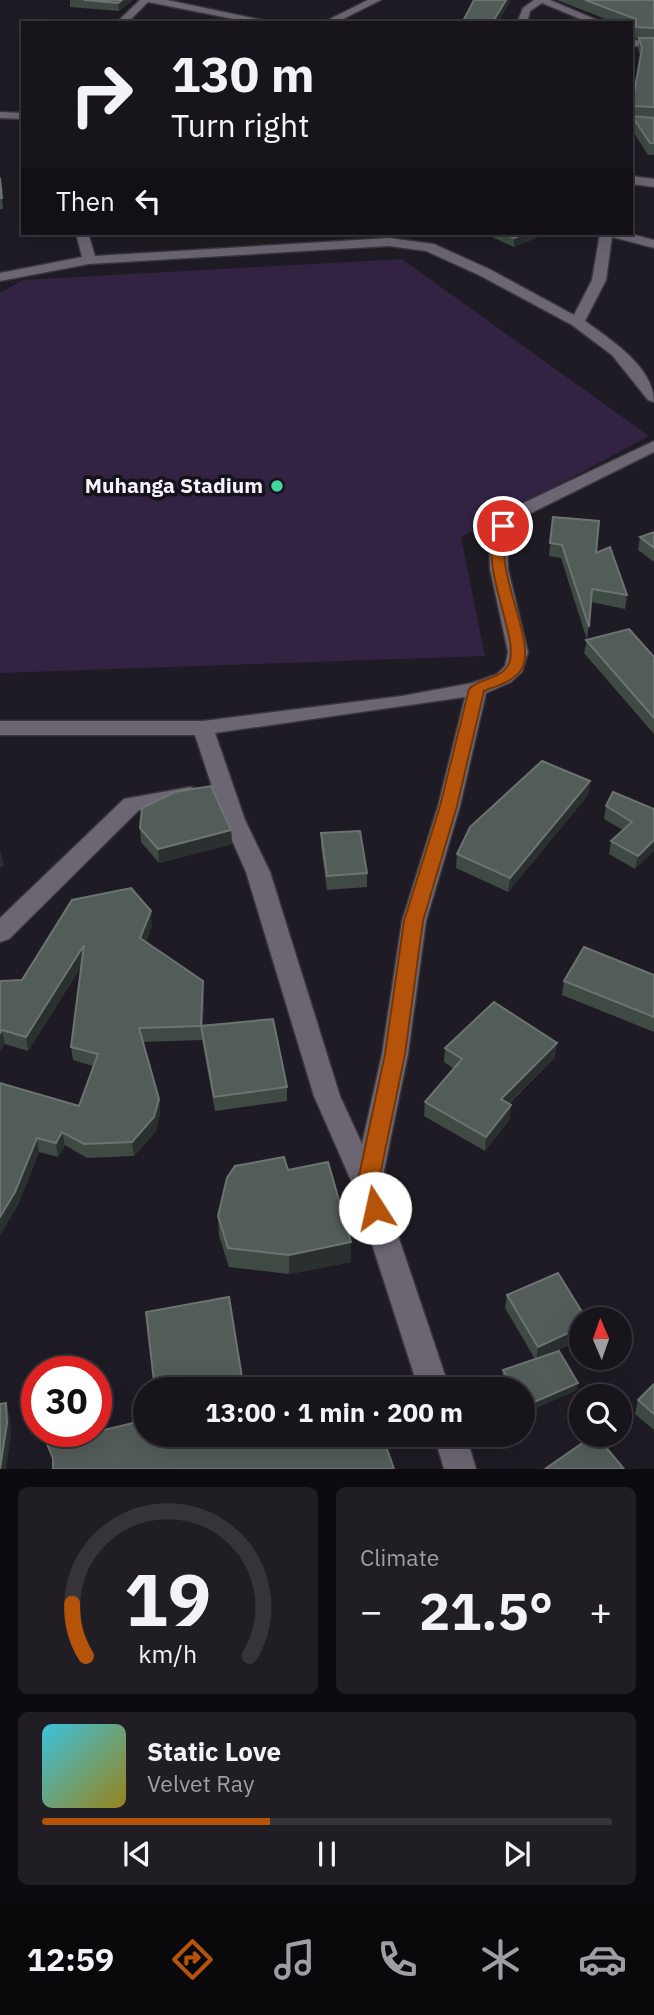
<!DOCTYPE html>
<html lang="en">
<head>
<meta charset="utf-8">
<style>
  :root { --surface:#17141b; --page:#201d24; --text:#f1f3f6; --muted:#9e9ea3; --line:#36333a; --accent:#b45309 }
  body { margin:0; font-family:"IBM Plex Sans",sans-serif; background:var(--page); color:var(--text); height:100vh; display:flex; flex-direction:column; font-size:26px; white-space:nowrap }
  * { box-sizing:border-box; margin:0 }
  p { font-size:23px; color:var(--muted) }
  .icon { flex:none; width:38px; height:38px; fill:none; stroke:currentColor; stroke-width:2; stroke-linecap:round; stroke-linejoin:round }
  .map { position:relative; height:1469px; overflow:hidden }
  .sheet { display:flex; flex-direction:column; gap:18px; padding:18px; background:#0d0b0f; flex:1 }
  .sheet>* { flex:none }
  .top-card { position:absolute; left:21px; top:21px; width:612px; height:214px; border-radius:0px; box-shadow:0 7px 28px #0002,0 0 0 2px var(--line); background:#17141b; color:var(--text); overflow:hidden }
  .needle { width:46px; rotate:358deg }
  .buttons { position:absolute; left:569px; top:1307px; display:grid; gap:14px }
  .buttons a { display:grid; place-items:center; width:63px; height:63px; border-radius:50%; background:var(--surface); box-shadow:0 7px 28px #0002,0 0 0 2px var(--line); font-size:35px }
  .speed { position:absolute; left:21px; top:1356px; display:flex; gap:14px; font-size:35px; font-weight:700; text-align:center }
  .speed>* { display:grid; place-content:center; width:91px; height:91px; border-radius:50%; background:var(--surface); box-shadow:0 7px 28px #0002,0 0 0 2px var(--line); line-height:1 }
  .speed .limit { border:10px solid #d22; background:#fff; color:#111 }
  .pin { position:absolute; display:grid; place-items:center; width:60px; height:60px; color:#fff; margin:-30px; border:4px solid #fff; border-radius:50%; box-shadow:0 2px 7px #0007 }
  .me { position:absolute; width:77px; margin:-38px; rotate:350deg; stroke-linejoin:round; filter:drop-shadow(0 0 5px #0008) }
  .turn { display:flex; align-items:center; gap:24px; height:147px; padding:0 35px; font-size:32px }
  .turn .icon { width:91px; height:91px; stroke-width:2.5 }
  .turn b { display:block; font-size:49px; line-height:60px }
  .then { display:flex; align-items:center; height:66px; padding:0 35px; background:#0003; gap:14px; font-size:26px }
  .big { font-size:52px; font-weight:800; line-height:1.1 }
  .sheet .widget { flex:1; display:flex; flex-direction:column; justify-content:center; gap:10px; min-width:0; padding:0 24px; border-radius:10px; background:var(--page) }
  .sheet .dial { align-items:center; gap:0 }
  .dial svg { height:182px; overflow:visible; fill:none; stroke:var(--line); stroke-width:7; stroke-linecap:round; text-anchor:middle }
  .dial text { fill:var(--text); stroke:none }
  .song { display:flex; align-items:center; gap:21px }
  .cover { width:84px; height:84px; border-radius:10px; background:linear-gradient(135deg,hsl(190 70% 55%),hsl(50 70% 35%)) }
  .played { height:7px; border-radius:4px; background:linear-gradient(90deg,var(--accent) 40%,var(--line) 40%) }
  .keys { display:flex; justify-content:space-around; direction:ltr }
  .heat { display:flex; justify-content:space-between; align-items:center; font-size:38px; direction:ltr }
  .sheet .tiles { flex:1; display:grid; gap:18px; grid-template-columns:1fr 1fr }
  .widget:last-child { grid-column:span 2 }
  .trip { position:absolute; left:133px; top:1377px; width:402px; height:70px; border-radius:35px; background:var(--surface); box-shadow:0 7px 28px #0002,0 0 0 2px var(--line); font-weight:800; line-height:70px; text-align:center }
  .menu { display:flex; height:112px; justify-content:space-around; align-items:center; background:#09080b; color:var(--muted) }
  .menu .icon { width:49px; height:49px }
  .menu .selected { color:var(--accent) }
  .menu b { font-size:32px; color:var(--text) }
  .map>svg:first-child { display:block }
  .green { fill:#322343 }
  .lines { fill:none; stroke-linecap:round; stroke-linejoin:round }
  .minor-casing { stroke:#38353c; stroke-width:3 }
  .minor { fill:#6b6672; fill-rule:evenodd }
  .wall { fill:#3f4a45 }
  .shaded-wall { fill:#2a2f2f }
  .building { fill:#525c58; stroke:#6c7371; stroke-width:2 }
  .route { fill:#b45309; stroke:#753606; stroke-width:2 }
  .poi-dot { fill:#43d4a0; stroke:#16121b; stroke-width:2.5 }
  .labels { text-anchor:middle; stroke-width:7; stroke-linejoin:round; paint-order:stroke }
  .poi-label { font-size:21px; font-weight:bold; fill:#f4f2f9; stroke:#16121b; text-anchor:end }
</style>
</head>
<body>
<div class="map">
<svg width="654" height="1469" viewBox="0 0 654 1469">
  <rect width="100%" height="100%" fill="#1f1b24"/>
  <polygon class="green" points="402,259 649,436 461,537 485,656 0,673 0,293 23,280"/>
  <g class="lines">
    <g class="minor-casing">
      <g id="minor">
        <polygon points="140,0 167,0 276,23 254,23 148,2 127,23 116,23"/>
        <polygon points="368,0 381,0 335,23 322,23"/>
        <polygon points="534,0 550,0 604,23 590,23 542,3 530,11 527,23 517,23 523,8"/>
        <polygon points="632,40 654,41 654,47 632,46"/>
        <polygon points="0,112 23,113 23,119 0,118"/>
        <polygon points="632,176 654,179 654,187 632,184"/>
        <path d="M76 233H88L95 256 389 238 434 244 489 269 574 315 592 280 600 233H627L654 240V248L612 237 606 280 585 321C611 340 654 367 654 402L648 400 612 355 572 325 479 275 426 251 389 246 89 264 0 281V273L82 257Z"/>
        <path d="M654 441V452L527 515 507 536 508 569 528 652 522 672 511 682 486 693 460 806 426 921 408 1054 381 1185 450 1390H419L353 1185 314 1096 246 872 223 820 195 735H0V721H203L402 696 472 683 497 674 505 666 508 652 490 569 489 535 515 507ZM465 697 438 806 402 921 382 1054 362 1144 340 1096 270 872 245 820 215 733Z"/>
        <polygon points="190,787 198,789 201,794 198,799 139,810 9,939 0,942 0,918 124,799"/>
        <polygon points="434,1435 466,1435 476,1469 444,1469"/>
      </g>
    </g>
    <use href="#minor" class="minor"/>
  </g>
  <g class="wall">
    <polygon points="70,0 133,0 119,11 70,7"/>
    <polygon points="557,0 654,0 654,155 648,155 632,130 632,106 641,58 638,49 640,38 635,38 635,30 632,29 632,23 616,23"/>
    <polygon points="0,171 0,172 3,209 0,209"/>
    <polygon points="483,233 548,233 514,247"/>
    <polygon points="553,517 596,553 627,595 625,609 591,602 587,640 654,657 654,734 584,653 587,640 561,558 549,556"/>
    <polygon points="654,532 654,562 638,550 640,537"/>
    <polygon points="590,781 588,795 508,892 456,868 457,854"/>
    <polygon points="606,806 654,809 635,869 609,854 611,841 623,830 604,819"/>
    <polygon points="140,828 231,830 232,844 159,863 141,842"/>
    <polygon points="321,833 367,873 367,887 327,890 321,847"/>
    <polygon points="152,925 146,942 204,995 203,1026 287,1087 287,1101 215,1111 202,1040 143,1042 159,1099 160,1113 156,1131 134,1156 87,1158 65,1145 58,1157 39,1152 18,1205 0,1083 79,1106 93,1066 73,1060 71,1047 81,967 28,1051 5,1044 0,1050 0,982 22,980"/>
    <polygon points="654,975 654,1032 562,995 564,981"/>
    <polygon points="445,1048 555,1057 509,1104 510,1119 485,1151 424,1116 425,1102 454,1069 444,1062"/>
    <polygon points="288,1170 351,1242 351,1262 289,1274 229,1267 219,1236 218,1216"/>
    <polygon points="507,1295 581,1320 581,1340 547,1355 577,1390 524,1413 523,1412 523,1390 509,1390 502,1377 503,1370 535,1359 505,1308"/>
    <polygon points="654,1384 654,1430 635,1414 638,1400"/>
  </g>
  <g class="shaded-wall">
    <polygon points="122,0 133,0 119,11 118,3"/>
    <polygon points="506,0 511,0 498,23 492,23"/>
    <polygon points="527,233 548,233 514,247 514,238"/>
    <polygon points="590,781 588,795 508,892 510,878"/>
    <polygon points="231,830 232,844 159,863 158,849"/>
    <polygon points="654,840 654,851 635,869 638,856"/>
    <polygon points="0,852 1,852 4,866 0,868"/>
    <polygon points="151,911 152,925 142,952 140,938"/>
    <polygon points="84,945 86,959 28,1051 26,1037"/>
    <polygon points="203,981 204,995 202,1034 201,1026"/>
    <polygon points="2,1030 5,1044 0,1050 0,1033"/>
    <polygon points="557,1043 555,1057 499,1113 501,1099"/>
    <polygon points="159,1099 160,1113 156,1131 134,1156 132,1142"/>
    <polygon points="511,1105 510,1119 485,1151 486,1137"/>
    <polygon points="62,1132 65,1145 58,1157 56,1143"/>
    <polygon points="37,1138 39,1152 18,1205 0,1236 0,1217"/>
    <polygon points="351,1242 351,1262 289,1274 289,1255"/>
    <polygon points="581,1327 581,1340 536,1360 538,1347"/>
    <polygon points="578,1383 577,1390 524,1413 525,1406"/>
    <polygon points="6,1403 10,1416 11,1436 6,1469 1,1469"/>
  </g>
  <g class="building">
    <polygon points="84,0 122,0 118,3"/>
    <polygon points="474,0 506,0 492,23 462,23"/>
    <polygon points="585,0 654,0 654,28 636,27 636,19"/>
    <polygon points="639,38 654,38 654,107 632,106 642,48"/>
    <polygon points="632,116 654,118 654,143 650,143"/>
    <polygon points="0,178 2,198 0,198"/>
    <polygon points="503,233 527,233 514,238"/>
    <polygon points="553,517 599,521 596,553 610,547 627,595 592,589 589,627 562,545 550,543"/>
    <polygon points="654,532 654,548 640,537"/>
    <polygon points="629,629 654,657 654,718 586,640"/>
    <polygon points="542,761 590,781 510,878 457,854 470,827"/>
    <polygon points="211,786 231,830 158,849 140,828 142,808 175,792"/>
    <polygon points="613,792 654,809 654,840 638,856 611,841 632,822 606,806"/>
    <polygon points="360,831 367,873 327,876 321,833"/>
    <polygon points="131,888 151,911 140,938 203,981 201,1026 139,1028 159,1099 154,1117 132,1142 84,1144 62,1132 56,1143 37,1138 15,1192 0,1217 0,1083 79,1106 98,1054 71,1047 84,945 26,1037 2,1030 0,1033 0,982 1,981 22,980 72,900"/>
    <polygon points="584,947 654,975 654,1017 564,981"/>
    <polygon points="494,1002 557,1043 501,1099 511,1105 486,1137 425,1102 462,1059 445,1048"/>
    <polygon points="273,1019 287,1087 214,1097 201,1026"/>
    <polygon points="284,1157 288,1170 328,1162 351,1242 289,1255 228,1248 218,1216 227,1178 235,1166"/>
    <polygon points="558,1273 587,1320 581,1320 581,1327 538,1347 507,1295"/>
    <polygon points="229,1297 244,1390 155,1390 146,1312"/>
    <polygon points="559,1351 578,1383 525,1406 523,1403 523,1390 515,1390 503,1370"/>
    <polygon points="654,1384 654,1414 638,1400"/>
    <polygon points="326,1388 326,1390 308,1390"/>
    <polygon points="6,1403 7,1423 0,1469 0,1404"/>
    <polygon points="145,1420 145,1435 382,1435 394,1469 53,1469 53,1458 47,1444"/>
    <polygon points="594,1435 596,1435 624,1469 545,1469"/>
  </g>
  <path class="route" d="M503 522 510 526C487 564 540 642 521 670 513 682 496 686 484 691L457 806 423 921 405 1054 378 1185 386 1208 383 1215 375 1218 367 1215 357 1185 385 1054 404 921 440 806 469 689C479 678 498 680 507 667 525 643 473 563 499 524Z"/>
  <circle class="poi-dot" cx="277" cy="486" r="7"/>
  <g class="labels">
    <g class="poi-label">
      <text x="263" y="493">Muhanga Stadium</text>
    </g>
  </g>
</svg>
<div class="buttons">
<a><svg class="needle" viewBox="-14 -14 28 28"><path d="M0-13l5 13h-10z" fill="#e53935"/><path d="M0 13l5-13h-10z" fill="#9e9ea3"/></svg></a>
<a><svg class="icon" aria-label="search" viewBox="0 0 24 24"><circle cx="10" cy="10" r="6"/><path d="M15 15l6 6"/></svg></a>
</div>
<div class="speed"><div class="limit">30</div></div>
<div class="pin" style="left:503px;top:526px;background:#d93025"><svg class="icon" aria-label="arrive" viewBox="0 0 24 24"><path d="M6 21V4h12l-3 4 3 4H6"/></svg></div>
<svg class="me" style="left:375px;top:1208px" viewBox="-20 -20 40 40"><circle r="19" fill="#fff"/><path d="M0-13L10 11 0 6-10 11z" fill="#b45309"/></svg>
<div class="trip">13:00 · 1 min · 200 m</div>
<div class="top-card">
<div class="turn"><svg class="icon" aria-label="right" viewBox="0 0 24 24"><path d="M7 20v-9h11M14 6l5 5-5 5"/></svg><div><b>130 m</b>Turn right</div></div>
<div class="then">Then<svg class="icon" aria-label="left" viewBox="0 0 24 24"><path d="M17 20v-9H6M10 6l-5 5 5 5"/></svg></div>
</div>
</div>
<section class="sheet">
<div class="tiles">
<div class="widget dial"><svg viewBox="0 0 100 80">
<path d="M14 69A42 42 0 1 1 86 69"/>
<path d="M14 69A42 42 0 0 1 8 46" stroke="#b45309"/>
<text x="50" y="56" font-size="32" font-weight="700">19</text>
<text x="50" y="72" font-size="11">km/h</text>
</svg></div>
<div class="widget"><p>Climate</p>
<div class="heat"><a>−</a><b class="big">21.5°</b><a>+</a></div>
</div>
<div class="widget">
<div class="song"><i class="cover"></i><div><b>Static Love</b><p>Velvet Ray</p></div></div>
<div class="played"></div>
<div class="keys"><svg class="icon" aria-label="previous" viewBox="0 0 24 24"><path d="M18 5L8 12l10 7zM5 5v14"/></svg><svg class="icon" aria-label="pause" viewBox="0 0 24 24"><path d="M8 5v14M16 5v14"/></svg><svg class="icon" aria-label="next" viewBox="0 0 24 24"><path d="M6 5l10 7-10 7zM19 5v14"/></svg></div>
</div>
</div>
</section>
<nav class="menu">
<b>12:59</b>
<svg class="icon selected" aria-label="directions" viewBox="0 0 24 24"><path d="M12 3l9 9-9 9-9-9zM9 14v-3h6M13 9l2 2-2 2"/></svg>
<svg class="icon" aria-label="music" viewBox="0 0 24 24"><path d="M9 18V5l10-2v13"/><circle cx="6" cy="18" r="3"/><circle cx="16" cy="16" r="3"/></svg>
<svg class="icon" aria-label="phone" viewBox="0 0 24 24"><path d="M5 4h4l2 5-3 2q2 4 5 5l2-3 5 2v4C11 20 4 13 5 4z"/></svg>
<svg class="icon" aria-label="climate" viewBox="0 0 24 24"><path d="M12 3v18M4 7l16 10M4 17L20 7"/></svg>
<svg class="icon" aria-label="car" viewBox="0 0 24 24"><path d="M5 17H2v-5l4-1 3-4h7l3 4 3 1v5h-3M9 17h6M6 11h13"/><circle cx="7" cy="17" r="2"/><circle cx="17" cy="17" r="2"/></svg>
</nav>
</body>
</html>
